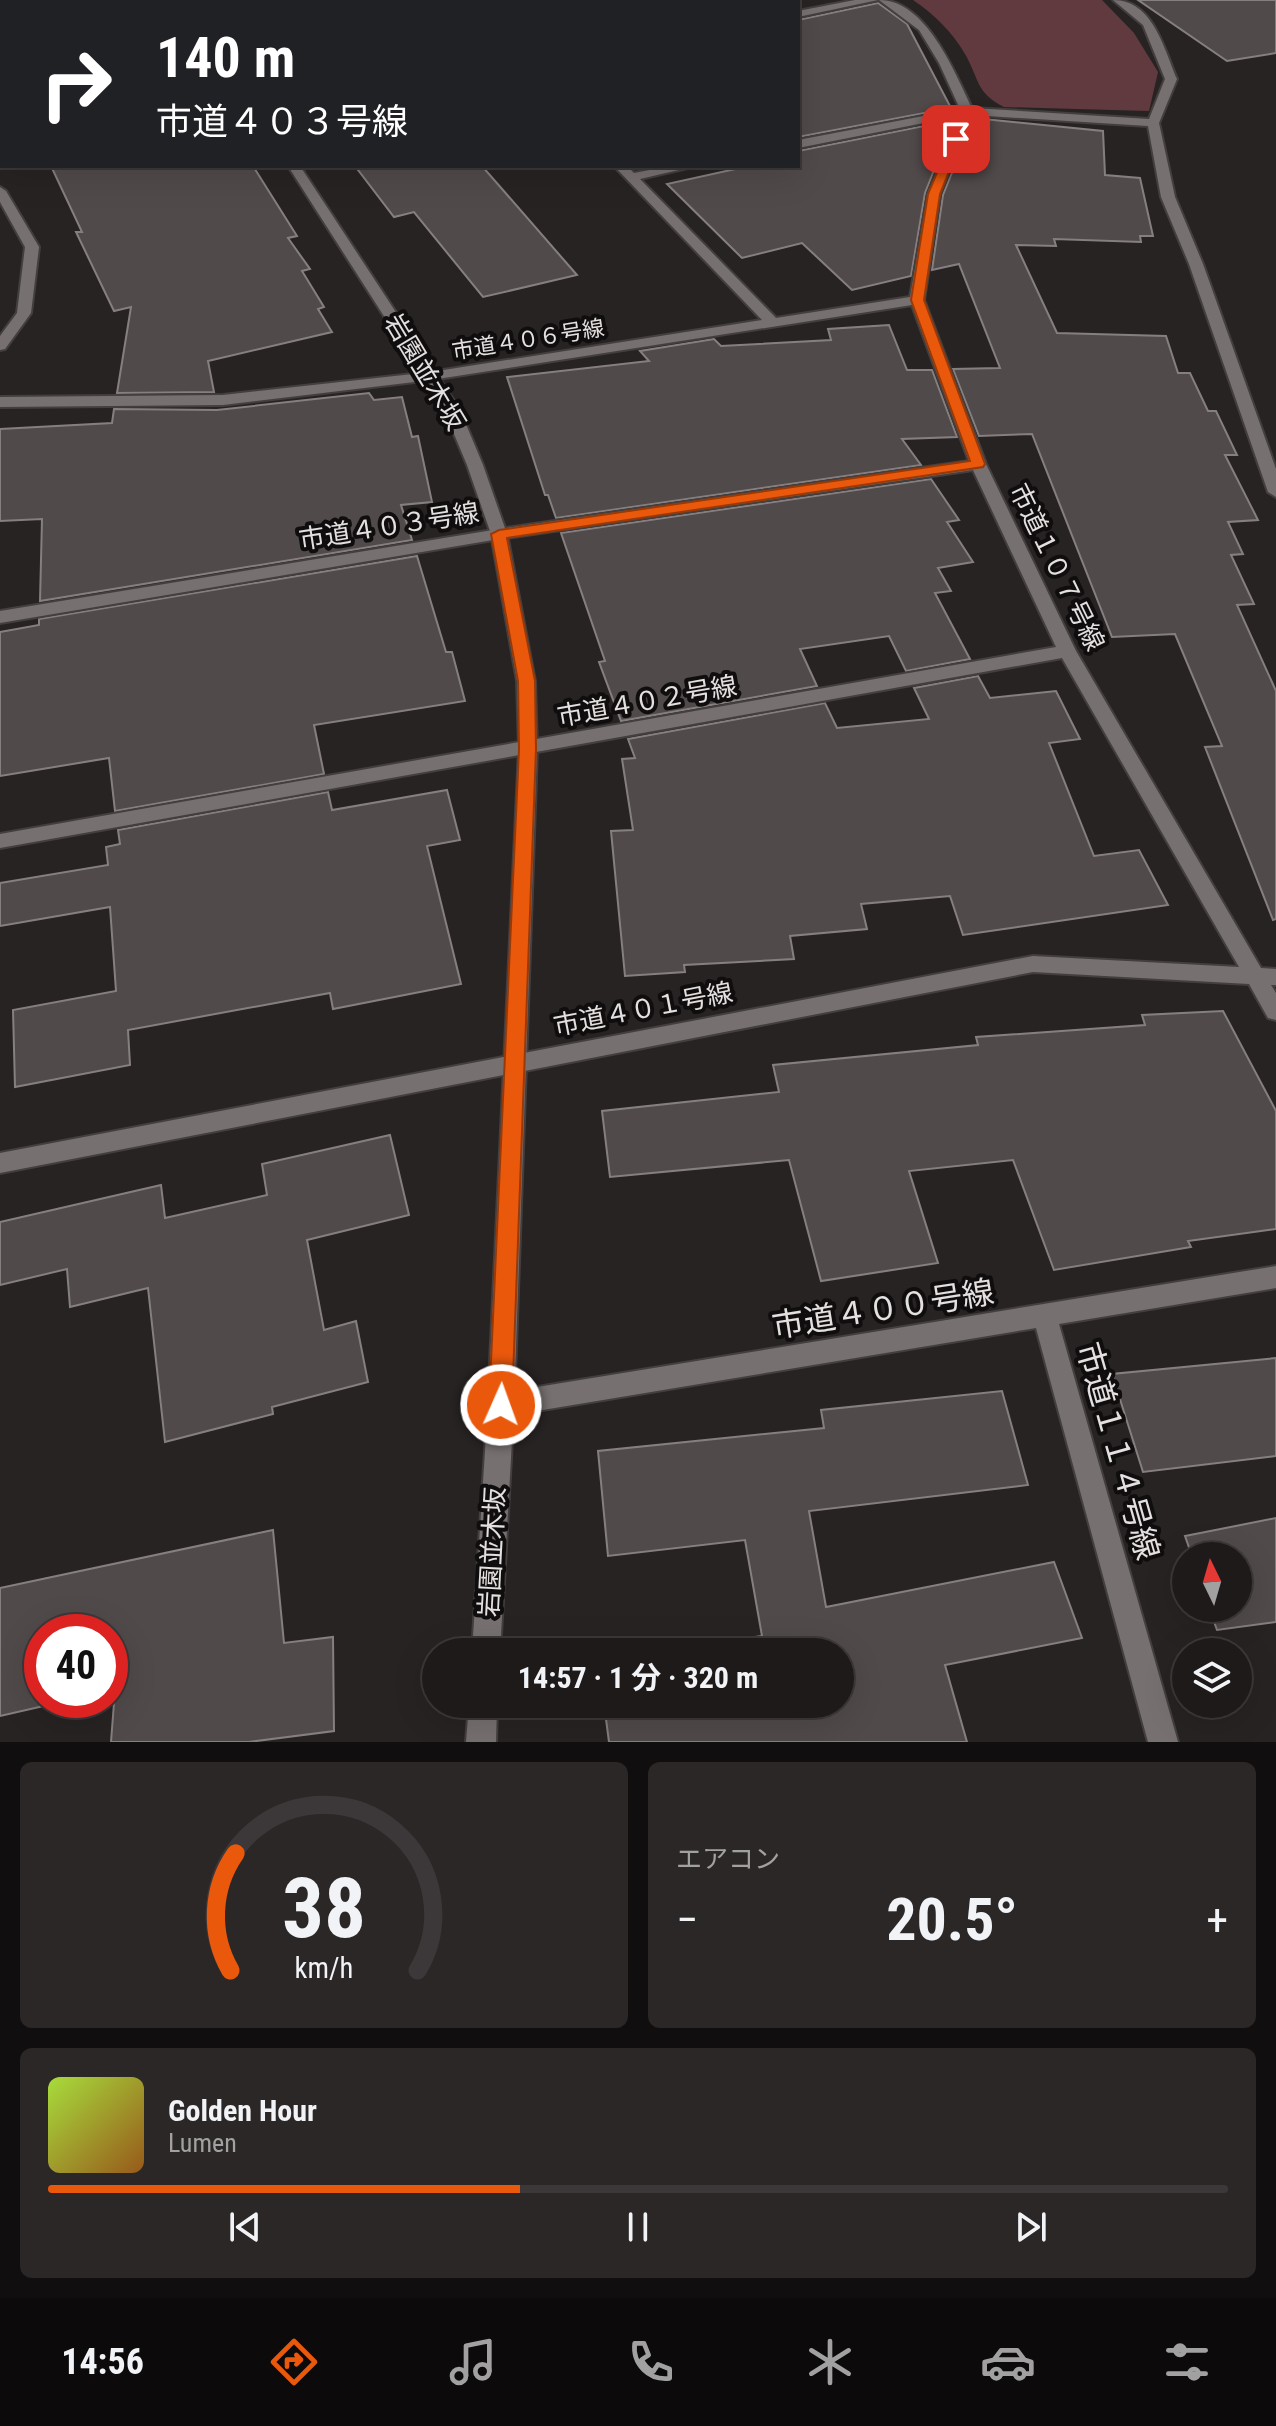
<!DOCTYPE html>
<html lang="ja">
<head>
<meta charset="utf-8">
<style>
  :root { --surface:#1e1a1a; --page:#2b2727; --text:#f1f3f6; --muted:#a1a1a2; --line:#3c3839; --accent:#ea580c }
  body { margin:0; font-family:"Roboto Condensed","Noto Sans JP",sans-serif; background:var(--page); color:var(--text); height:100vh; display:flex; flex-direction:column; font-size:30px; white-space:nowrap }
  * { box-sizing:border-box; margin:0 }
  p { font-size:26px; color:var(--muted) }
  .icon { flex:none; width:44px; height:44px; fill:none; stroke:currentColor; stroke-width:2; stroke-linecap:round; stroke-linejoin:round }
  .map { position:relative; height:1742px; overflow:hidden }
  .panel { display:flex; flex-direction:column; gap:20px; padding:20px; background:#100e0e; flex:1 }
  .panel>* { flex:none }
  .top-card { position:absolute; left:0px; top:0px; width:800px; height:168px; box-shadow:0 8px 32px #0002,0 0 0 2px var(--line); background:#202124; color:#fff; overflow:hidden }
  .needle { width:52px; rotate:355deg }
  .fabs { position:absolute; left:1172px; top:1542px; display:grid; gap:16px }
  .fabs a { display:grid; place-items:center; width:80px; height:80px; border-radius:50%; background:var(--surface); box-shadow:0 8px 32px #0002,0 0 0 2px var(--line); font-size:40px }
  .speed { position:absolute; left:24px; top:1614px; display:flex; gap:16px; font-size:40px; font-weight:700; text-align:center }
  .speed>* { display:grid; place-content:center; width:104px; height:104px; border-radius:50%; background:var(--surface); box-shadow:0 8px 32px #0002,0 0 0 2px var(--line); line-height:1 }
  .speed .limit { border:12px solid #d22; background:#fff; color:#111 }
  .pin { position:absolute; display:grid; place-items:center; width:68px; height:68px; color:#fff; margin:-34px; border-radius:16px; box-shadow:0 4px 12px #0006 }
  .me { position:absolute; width:88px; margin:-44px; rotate:2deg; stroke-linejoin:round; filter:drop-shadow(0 0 6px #0008) }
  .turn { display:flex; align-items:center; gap:28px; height:168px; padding:0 24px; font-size:36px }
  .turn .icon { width:104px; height:104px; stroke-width:2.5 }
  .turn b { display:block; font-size:56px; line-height:68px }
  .big { font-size:60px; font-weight:700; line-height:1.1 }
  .panel .tile { flex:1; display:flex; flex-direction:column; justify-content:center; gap:12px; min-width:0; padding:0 28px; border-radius:12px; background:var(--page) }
  .panel .dial { align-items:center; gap:0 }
  .dial svg { height:208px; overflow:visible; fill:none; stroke:var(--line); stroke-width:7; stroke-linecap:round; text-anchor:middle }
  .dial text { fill:var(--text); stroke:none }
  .song { display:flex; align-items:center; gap:24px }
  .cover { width:96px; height:96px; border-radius:12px; background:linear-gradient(135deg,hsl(80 70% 55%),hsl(30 70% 35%)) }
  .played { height:8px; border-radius:4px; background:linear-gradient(90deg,var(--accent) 40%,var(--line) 40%) }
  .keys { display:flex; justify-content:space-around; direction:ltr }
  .heat { display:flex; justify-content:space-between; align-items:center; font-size:44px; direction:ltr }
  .panel .tiles { flex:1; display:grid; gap:20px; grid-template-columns:1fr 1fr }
  .tile:last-child { grid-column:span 2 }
  .trip { position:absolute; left:422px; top:1638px; width:432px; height:80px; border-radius:40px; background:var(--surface); box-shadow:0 8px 32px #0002,0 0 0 2px var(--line); font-weight:700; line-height:80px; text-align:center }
  .tabs { display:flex; height:128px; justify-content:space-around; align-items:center; background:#0c0a0a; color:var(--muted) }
  .tabs .icon { width:56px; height:56px }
  .tabs .on { color:var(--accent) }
  .tabs b { font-size:36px; color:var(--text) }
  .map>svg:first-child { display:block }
  .green { fill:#613a3f }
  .building { fill:#514a4b; stroke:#867f7f; stroke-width:2 }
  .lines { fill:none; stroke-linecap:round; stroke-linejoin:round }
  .minor-casing { stroke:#443f3f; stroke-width:4 }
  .tertiary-casing { stroke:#443f3f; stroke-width:4 }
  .minor { fill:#777071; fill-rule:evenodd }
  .tertiary { fill:#777071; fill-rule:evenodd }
  .route { fill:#ea580c; stroke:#983908; stroke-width:2 }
  .labels { text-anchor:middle; stroke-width:8; stroke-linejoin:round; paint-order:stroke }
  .far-street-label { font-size:22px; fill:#e4e0e0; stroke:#0f0d0d }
  .street-label { font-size:26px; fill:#e4e0e0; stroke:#0f0d0d }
  .near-street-label { font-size:32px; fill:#e4e0e0; stroke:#0f0d0d }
</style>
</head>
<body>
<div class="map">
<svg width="1276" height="1742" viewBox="0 0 1276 1742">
  <rect width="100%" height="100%" fill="#282323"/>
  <path class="green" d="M913 0H1102L1134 33 1158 72 1149 111 1004 107C975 92 980 80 965 54 953 33 933 13 913 0Z"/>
  <g class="building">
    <polygon points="1138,0 1276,0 1276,53 1227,61"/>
    <polygon points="878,3 907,24 951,108 798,137 798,20"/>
    <polygon points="974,118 1103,131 1105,175 1140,178 1153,236 1140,236 1141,242 1054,239 1056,246 1016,245 1057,333 1166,336 1178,373 1190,373 1208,411 1216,411 1237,455 1225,455 1258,520 1228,522 1243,554 1231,555 1254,604 1237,605 1276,691 1276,919 1273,920 1205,747 1222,746 1175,634 1112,637 1032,434 979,436 953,369 1000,368 959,264 932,270 943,195"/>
    <polygon points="954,120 925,193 911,276 852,290 802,243 742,258 667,184 749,166 798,166 798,151"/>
    <polygon points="51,166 253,166 297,236 288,238 310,269 302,271 324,307 318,309 332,332 208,361 214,392 117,393 131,307 114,311 76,232 82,232"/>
    <polygon points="355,166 482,166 577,275 483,297 414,212 394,217"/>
    <polygon points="889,325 907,370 932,370 957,437 902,439 921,465 556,518 548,495 545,495 507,377 649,361 640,351 714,339 721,346 831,340 828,329"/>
    <polygon points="369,393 374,400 402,397 412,437 418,436 432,502 401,505 412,540 40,601 42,519 0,521 0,429 112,423 114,409 217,410"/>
    <polygon points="931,479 959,520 947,522 973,562 938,568 951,591 935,593 970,659 906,671 889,636 800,649 817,686 621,721 599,662 605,661 561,533"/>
    <polygon points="417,556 446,652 452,652 465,701 314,725 324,774 115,811 109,758 0,776 0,632 39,625 39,619"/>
    <polygon points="978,676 990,698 1056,691 1080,739 1049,743 1094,856 1139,850 1168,905 963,935 950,896 861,904 867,929 790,936 794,959 684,965 685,972 625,976 611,831 633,830 622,759 635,758 628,739 825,703 837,728 929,719 914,688"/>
    <polygon points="447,790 460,840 427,846 461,984 333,1009 330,993 128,1030 130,1065 15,1087 13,1010 116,991 110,907 0,926 0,883 108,865 106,847 120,844 118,830 328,792 332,810"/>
    <polygon points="1223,1011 1276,1111 1276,1229 1188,1241 1191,1247 1054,1270 1013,1160 909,1171 938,1263 821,1281 789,1160 610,1177 602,1111 779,1092 773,1065 978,1045 976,1037 1145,1025 1142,1015"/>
    <polygon points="390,1135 409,1215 307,1240 324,1330 356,1321 368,1382 272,1407 273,1414 165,1442 148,1288 70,1307 67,1269 0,1285 0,1222 161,1185 165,1218 267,1195 262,1164"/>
    <polygon points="1276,1358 1276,1456 1143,1472 1112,1374"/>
    <polygon points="1002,1391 1028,1485 809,1511 826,1607 1054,1562 1082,1638 945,1665 967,1742 609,1742 604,1704 840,1704 840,1652 647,1652 762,1636 745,1540 608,1556 598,1451 824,1428 821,1410"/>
    <polygon points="1276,1518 1276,1622 1217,1630 1209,1608 1238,1608 1238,1556 1192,1556 1185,1536"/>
    <polygon points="273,1530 284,1643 333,1637 334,1731 249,1742 111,1742 115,1690 110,1691 110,1632 42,1632 42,1700 70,1700 0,1716 0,1588"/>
  </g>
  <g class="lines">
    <g class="minor-casing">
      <g id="minor">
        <polygon points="447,0 458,0 459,2 448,2"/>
        <polygon points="855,0 878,0 798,17 798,11"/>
        <path d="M879 0C926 0 954 71 972 108L1149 119 1165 79 1143 25 1113 0C1153 0 1164 49 1177 79L1159 123 1175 197 1203 264 1276 469V497L1268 492 1189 264 1161 197 1148 126 972 115 940 194 924 300 986 464 1076 651 1261 968 1276 969V985H1271L1276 993V1020L1268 1018 1249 984 1033 972 0 1173V1153L1033 956 1239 967 1062 658 0 848V834L1056 647 973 470 499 539 0 623V611L499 529 969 461 912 305 431 380 223 405 0 407V397L223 395 431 372 762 320 614 166H627L634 173 670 166H696L640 179 776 318 910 297 928 194 959 116 798 148V140L960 109 939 63 919 30Z"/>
        <polygon points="2,157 2,165 0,166 0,158"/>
        <polygon points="0,187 6,191 39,247 31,313 5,349 0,350 0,336 17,313 25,247 0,202"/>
        <polygon points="1276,1266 1276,1288 1059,1324 1178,1742 1148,1742 1036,1328 501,1417 492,1413 488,1405 492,1397 501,1393"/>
      </g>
    </g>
    <g class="tertiary-casing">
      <g id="tertiary">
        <polygon points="173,0 184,0 185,2 174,2"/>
        <polygon points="288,166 300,166 460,410 483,465 507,534 535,681 537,749 514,1405 500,1652 472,1652 488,1405 519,749 517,681 491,534 467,465 444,410"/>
        <polygon points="469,1704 497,1704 496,1742 466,1742"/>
      </g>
    </g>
    <use href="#minor" class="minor"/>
    <use href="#tertiary" class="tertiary"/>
  </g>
  <polygon class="route" points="956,135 962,139 940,194 924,300 985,464 983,467 507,538 535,681 536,749 512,1405 509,1413 501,1416 493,1413 489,1405 519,749 518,681 491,534 499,530 970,461 911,300 928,194 951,139"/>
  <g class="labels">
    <g class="far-street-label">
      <text transform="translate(528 339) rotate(-9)" y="8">市道４０６号線</text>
    </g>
    <g class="street-label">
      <text transform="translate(425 372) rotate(59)" y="9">岩園並木坂</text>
      <text transform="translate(389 526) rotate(-9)" y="9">市道４０３号線</text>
      <text transform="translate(1057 567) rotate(64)" y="9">市道１０７号線</text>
      <text transform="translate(647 701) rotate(-10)" y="9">市道４０２号線</text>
      <text transform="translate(643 1009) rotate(-11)" y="9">市道４０１号線</text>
      <text transform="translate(492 1552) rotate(-87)" y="9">岩園並木坂</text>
    </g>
    <g class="near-street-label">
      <text transform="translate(883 1309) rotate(-9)" y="11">市道４００号線</text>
      <text transform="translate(1118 1451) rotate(74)" y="11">市道１１４号線</text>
    </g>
  </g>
</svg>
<div class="fabs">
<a><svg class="needle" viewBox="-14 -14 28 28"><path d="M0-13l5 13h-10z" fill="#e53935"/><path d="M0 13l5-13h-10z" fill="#a1a1a2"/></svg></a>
<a><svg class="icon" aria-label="layers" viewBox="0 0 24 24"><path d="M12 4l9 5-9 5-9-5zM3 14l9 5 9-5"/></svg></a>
</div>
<div class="speed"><div class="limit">40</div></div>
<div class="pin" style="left:956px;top:139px;background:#d93025"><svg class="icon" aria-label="arrive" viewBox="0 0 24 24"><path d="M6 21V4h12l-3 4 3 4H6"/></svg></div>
<svg class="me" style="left:501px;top:1405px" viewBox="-20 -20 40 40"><circle r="17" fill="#ea580c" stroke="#fff" stroke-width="3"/><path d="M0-11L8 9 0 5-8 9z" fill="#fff"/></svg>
<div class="trip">14:57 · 1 分 · 320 m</div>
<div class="top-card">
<div class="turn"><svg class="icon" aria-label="right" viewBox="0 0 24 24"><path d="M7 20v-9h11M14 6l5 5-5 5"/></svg><div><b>140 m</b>市道４０３号線</div></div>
</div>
</div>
<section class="panel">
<div class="tiles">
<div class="tile dial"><svg viewBox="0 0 100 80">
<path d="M14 69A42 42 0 1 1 86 69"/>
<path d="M14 69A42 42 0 0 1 16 24" stroke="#ea580c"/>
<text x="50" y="56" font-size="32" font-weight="700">38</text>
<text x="50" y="72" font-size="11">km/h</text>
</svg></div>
<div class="tile"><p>エアコン</p>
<div class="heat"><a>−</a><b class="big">20.5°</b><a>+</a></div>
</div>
<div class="tile">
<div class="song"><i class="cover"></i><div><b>Golden Hour</b><p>Lumen</p></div></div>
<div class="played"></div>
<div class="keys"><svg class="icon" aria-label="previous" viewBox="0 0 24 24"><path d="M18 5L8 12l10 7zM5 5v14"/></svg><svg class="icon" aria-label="pause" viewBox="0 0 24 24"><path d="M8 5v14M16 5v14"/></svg><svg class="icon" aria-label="next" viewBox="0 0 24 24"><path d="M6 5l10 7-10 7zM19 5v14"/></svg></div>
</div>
</div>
</section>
<nav class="tabs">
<b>14:56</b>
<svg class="icon on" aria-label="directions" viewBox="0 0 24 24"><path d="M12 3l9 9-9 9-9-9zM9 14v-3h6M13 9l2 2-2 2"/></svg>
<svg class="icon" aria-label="music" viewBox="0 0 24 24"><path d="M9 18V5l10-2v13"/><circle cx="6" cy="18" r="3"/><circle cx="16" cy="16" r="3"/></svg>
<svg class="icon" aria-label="phone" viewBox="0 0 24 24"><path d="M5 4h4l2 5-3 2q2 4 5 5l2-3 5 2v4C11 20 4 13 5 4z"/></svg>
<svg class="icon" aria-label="climate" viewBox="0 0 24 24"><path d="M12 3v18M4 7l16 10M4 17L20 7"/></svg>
<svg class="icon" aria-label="car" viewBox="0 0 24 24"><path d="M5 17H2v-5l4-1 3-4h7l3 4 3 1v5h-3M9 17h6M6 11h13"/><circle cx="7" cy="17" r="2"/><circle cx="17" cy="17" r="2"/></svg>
<svg class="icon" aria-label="filters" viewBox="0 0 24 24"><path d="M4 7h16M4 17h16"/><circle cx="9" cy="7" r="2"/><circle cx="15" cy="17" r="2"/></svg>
</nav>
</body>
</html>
